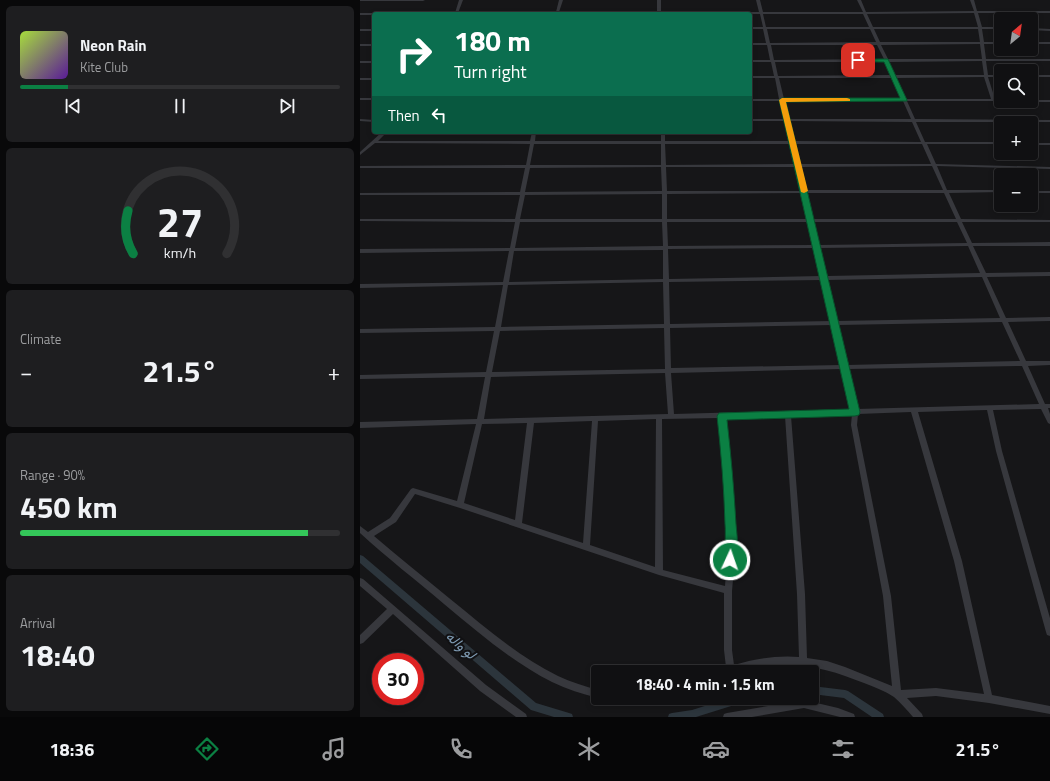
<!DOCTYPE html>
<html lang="en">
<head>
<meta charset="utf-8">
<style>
  :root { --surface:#101012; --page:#1e1e20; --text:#f1f3f6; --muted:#9c9d9f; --line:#303032; --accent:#0b8043 }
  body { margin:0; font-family:"Titillium Web",Vazirmatn,sans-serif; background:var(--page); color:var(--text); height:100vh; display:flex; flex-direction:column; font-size:15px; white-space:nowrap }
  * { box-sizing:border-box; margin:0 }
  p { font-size:13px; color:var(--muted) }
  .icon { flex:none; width:22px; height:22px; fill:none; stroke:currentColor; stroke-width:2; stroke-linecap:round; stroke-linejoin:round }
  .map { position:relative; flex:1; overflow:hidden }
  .drawer { display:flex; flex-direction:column; gap:6px; padding:6px; background:#09090a; width:360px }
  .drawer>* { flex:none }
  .banner { position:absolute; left:12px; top:12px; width:380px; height:122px; border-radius:4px; box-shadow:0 2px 6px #0003,0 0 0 1px var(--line); background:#0b6e4f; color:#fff; overflow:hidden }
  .needle { width:26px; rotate:29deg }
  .controls { position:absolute; left:634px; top:12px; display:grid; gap:8px }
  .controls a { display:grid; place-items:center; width:44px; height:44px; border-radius:4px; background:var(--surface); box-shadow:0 2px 6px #0003,0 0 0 1px var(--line); font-size:20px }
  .speed { position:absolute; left:12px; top:653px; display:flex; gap:8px; font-size:20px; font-weight:700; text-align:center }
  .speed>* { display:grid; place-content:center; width:52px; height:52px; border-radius:50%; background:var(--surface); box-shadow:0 2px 6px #0003,0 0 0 1px var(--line); line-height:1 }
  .speed .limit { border:6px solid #d22; background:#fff; color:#111 }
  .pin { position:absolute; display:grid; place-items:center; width:34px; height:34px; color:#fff; margin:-17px; border-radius:8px; box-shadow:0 2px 6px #0006 }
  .me { position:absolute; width:44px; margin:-22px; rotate:3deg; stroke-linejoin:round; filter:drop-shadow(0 0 3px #0008) }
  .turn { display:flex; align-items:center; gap:14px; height:84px; padding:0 16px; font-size:18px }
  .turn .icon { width:52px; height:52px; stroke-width:2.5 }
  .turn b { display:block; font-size:28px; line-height:34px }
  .then { display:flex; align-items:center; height:38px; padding:0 16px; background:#0003; gap:8px; font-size:15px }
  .big { font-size:30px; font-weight:700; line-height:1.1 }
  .drawer .tile { flex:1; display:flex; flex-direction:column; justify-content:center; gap:6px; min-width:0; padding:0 14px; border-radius:6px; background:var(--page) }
  .drawer .dial { align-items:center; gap:0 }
  .dial svg { height:104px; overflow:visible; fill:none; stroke:var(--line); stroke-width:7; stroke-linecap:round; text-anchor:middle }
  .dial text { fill:var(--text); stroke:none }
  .song { display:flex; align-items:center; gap:12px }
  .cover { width:48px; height:48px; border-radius:6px; background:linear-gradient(135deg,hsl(80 70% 55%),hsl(270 70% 35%)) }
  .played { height:4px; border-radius:2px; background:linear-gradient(90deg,var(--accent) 15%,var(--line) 15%) }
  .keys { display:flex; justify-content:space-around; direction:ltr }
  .heat { display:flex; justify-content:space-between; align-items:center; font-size:22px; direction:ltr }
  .charge { height:6px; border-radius:3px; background:linear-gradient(90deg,#34c759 90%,var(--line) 0) }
  .trip { position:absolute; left:231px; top:665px; width:228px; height:40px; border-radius:4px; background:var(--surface); box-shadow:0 2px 6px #0003,0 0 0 1px var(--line); font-weight:700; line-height:40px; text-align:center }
  .dock { display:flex; height:64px; justify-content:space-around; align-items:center; background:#060607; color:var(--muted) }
  .dock .icon { width:28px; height:28px }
  .dock .selected { color:var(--accent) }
  .dock b { font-size:18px; color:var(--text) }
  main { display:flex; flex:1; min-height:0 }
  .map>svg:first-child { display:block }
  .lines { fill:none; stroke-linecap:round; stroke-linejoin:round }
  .canal { fill:#2c353c; fill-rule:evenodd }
  .minor { fill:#37383d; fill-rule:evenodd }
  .route { fill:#0b8043; stroke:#07532c }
  .slow { fill:#f59e0b }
  .labels { text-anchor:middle; stroke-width:4; stroke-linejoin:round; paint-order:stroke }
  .near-water-label { font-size:14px; font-style:italic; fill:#7f9bb3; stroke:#111113 }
</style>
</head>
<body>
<main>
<section class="drawer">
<div class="tile">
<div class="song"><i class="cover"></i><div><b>Neon Rain</b><p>Kite Club</p></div></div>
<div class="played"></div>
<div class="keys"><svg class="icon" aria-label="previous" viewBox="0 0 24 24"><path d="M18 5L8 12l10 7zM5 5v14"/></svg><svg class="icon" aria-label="pause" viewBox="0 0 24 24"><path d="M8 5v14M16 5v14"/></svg><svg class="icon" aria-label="next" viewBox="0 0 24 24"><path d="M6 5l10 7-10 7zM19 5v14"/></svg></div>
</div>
<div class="tile dial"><svg viewBox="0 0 100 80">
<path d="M14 69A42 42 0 1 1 86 69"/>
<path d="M14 69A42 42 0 0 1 10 36" stroke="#0b8043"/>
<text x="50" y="56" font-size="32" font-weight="700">27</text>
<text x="50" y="72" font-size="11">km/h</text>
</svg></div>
<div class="tile"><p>Climate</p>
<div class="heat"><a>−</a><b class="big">21.5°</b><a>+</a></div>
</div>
<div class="tile"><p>Range · 90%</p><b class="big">450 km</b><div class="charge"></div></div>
<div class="tile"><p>Arrival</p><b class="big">18:40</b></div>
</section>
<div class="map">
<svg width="690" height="717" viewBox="0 0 690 717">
  <rect width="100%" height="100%" fill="#161618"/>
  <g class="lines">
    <g class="canal">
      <polygon points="0,555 3,556 176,703 209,713 212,714 213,717 194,717 171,710 0,563"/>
      <polygon points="452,686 485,690 488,691 523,714 524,717 512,717 484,698 452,694"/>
      <polygon points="370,698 388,698 387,701 384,702 336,717 308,717 309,714 312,713 332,710"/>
    </g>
    <g class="minor">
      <polygon points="0,0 65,0 63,1 0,1"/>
      <path d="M99 0H103L98 13 196 12 199 0H203L199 12H297V0H301V12H399L396 0H400L403 12H503L497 0H501L506 12 614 11 610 0H614L617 11H690V13H618L622 27H641V29H622L624 42H641V44H624L626 59H690V61H626L628 75H641V77H628L635 99H641V101H642H547L555 119 690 120V122H556L565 142H641V144H567L576 164 690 167V169L577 166 587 190H641V192L589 193 601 219 690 220V222H602L612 243 690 242V246H613L626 273 690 272V276L627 277 646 318 690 317V321L648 322 666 361H690V365L668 366 685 404H690V408H688L690 414V424L688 423 681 409 633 410 642 451 690 618V636L687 635 686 632 636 451 627 410 558 412 602 561 632 695 690 706V714L629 703 576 696 547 698 562 714 563 717H553C547 710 541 703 534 697 525 691 514 687 504 683 476 672 449 663 418 665 405 666 392 669 379 672 372 673 365 672 358 672L359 669 366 667 364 650V593L299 575 100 508 55 494 36 522 14 536C38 557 64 577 89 598 124 626 157 656 198 676 211 682 224 686 238 690V698C222 694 207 689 192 682 152 662 118 632 84 604 56 580 27 558 0 533V526L8 532 30 518 51 489 53 488 97 501 116 424 0 428V422L117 419 125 377 0 379V375L126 372 134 331 0 333V329L135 327 143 285 0 288V284L143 282 149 251 0 253V249L150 248 155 222 0 221V219H155L160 195H0V193L160 192 165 168H0V166L166 165 170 144 15 143 0 155V152L22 132H27L18 141H170L172 132H176L175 141H301V132H305V141H429L425 121H390V119H424L420 101H390V99H419L415 78H390V76H414L411 62H390V60H410L407 45H390V43H406L403 29H390V27H403L400 14H34L36 13H95ZM614 13 618 27H513L507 14ZM403 14H503L509 27H406ZM407 29H510L516 42 410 43ZM514 29H618L620 42H520ZM620 44 622 59H528L521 45ZM411 45H517L524 59 414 60ZM622 61 624 75H535L529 62ZM415 62H525L531 75 418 76ZM624 77 631 99H546L536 78ZM419 78H532L542 99H424ZM424 101H543L551 119H428ZM429 121 552 122 561 142 434 141ZM174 144H301V165H170ZM305 144H430L435 164 306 165ZM435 144H562L571 164H439ZM572 166 583 190H446L440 167ZM301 167 302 191 165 192 170 168ZM306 167H435L441 191H307ZM442 193 448 219H307V194ZM446 193H584L596 219H453ZM302 194V219H160L165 195ZM160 222H302L303 246 155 248ZM307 222H448L454 245 308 246ZM453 222H597L607 243 459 245ZM608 246 620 273 467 276 460 248ZM455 248 461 276 309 279 308 249ZM303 250V279L149 282 154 251ZM622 277 640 318 477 321 467 280ZM462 280 472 321 310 324 309 282ZM303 282 304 324 141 327 148 285ZM642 322 660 361 487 365 478 325ZM473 325 481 365 311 368 310 328ZM304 328 305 369 132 372 140 331ZM662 366 679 404 497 409 488 369ZM482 369 491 409 314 414 311 373ZM305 373 308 414 124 419 131 377ZM551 412 594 561 624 694 576 688 541 690 531 596 497 425 498 414ZM492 414 491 425 523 596 532 686 485 667 467 661 447 658 445 594 431 416ZM425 416 437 594 439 657C417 655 395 659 374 665L372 650V591L376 545 372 474 365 417ZM359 418 366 474 368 545 365 586 303 570 302 419ZM296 419 295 567 230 545 238 421ZM232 421 223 543 162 523 174 423ZM167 423 155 520 104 503 122 424Z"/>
      <polygon points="0,13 14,13 16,14 14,14 14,15 0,15"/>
      <polygon points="671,28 690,29 690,31 671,30"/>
      <rect x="0" y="29" width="14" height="2"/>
      <rect x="671" y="42" width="19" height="2"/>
      <rect x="0" y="44" width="14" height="2"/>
      <rect x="0" y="61" width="14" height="2"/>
      <rect x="671" y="75" width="19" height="2"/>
      <rect x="0" y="78" width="14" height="2"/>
      <rect x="0" y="98" width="14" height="2"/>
      <polygon points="671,100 690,100 690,102 670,102 669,101 671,101"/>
      <polygon points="0,119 14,120 14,122 0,121"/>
      <rect x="671" y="143" width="19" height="2"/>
      <rect x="671" y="191" width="19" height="2"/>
      <polygon points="0,578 3,579 126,685 166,714 167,717 156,717 120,691 33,614 3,643 0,644 0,635 27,609 0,586"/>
      <polygon points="444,700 478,708 494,714 495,717 480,717 444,708 392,717 363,717 364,714 367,713"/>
    </g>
  </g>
  <path class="route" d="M496 59H528L547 100V101L426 102 500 412 499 415 495 416 367 420C371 455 374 489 376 524 377 537 380 553 374 564L370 565 366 564C364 558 366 533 365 524 364 488 361 452 357 416L359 413 489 409 419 100 422 98H540L524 62H496Z"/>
  <polygon class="slow" points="487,98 490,99 490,101 426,102 448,191 444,193 441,192 419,100 422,98"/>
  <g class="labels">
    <g class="near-water-label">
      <text transform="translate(101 645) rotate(41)" y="5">لو واله</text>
    </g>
  </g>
</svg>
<div class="controls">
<a><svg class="needle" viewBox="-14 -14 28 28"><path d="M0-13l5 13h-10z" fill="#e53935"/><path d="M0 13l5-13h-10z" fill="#9c9d9f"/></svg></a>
<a><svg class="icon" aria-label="search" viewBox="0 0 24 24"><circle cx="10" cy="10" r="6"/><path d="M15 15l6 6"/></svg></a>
<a>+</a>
<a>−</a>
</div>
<div class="speed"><div class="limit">30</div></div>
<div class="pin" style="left:498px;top:60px;background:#d93025"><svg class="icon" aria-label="arrive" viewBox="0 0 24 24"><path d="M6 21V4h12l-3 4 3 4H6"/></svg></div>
<svg class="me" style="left:370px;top:560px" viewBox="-20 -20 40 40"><circle r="17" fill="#0b8043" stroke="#fff" stroke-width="3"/><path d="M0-11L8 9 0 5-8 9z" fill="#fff"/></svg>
<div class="trip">18:40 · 4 min · 1.5 km</div>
<div class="banner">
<div class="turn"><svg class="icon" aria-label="right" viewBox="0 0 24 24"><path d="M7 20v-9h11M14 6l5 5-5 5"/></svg><div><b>180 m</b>Turn right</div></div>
<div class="then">Then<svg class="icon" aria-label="left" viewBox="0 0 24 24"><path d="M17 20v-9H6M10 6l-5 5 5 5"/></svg></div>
</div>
</div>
</main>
<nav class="dock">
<b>18:36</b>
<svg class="icon selected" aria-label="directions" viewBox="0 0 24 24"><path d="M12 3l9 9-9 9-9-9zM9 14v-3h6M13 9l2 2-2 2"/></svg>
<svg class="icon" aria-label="music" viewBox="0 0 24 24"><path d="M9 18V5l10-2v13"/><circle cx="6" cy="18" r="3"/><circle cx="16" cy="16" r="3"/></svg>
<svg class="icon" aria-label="phone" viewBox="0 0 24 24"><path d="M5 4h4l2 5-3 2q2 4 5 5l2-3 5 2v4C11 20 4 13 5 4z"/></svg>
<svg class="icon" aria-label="climate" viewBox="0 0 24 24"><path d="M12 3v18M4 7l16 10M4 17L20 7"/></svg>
<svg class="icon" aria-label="car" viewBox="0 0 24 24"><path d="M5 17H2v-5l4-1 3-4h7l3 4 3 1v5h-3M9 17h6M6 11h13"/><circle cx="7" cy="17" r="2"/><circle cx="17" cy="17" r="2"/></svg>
<svg class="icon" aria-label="filters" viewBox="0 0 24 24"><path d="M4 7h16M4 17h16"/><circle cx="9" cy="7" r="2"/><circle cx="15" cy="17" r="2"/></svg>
<b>21.5°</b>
</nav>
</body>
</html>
